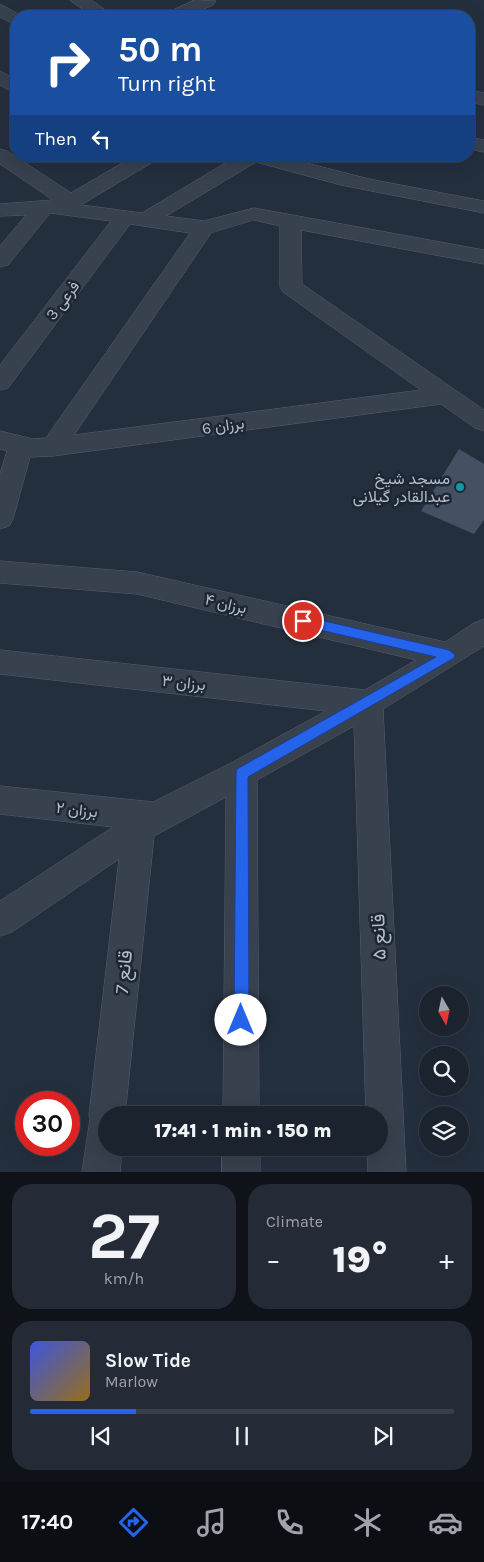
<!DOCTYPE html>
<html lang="en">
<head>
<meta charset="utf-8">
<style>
  :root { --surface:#1b232e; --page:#242b36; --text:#f1f3f6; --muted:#a0a4aa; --line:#39404a; --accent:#2563eb }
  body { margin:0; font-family:Karla,Vazirmatn,sans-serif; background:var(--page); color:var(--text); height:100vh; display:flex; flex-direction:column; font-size:19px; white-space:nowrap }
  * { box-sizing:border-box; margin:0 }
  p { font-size:16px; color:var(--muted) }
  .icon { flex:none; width:28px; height:28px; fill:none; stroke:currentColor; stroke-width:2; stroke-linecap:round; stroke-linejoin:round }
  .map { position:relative; height:1172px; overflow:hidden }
  .details { display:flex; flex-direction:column; gap:12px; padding:12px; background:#0f1319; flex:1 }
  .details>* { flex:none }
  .hud { position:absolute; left:10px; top:10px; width:465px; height:152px; border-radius:20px; box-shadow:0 5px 20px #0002,0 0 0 1px var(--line); background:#1a4fa0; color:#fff; overflow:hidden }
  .needle { width:32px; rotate:171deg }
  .fabs { position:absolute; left:419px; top:986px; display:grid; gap:10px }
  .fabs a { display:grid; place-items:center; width:50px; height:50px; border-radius:50%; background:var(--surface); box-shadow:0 5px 20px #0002,0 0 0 1px var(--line); font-size:25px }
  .speed { position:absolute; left:15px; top:1091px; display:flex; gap:10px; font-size:25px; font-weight:700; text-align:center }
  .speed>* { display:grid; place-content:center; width:65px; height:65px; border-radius:50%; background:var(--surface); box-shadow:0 5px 20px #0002,0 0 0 1px var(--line); line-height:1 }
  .speed .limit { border:8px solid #d22; background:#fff; color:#111 }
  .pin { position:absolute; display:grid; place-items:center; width:42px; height:42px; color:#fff; margin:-21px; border:2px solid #fff; border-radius:50%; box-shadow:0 1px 5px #0007 }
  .me { position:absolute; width:55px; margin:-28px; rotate:0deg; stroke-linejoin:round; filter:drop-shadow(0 0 4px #0008) }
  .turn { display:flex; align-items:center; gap:18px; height:105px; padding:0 25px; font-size:22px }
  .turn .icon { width:65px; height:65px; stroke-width:2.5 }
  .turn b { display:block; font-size:35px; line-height:42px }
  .then { display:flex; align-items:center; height:48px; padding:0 25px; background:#0003; gap:10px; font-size:19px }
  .big { font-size:38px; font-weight:800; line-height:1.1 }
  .details .card { flex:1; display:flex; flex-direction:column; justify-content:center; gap:8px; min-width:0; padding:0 18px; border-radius:20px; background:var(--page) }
  .details .dial { align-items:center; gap:0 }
  .dial b { font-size:65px; line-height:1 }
  .song { display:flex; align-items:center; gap:15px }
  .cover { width:60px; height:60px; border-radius:8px; background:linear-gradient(135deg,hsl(230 70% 55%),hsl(40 70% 35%)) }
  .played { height:5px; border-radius:2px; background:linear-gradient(90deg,var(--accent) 25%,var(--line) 25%) }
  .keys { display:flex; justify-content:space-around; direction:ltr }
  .heat { display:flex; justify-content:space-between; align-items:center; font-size:28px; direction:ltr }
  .details .tiles { flex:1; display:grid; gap:12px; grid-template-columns:1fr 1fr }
  .card:last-child { grid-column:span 2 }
  .trip { position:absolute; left:98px; top:1106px; width:290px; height:50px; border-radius:25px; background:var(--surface); box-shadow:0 5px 20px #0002,0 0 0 1px var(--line); font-weight:800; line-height:50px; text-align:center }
  .dock { display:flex; height:80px; justify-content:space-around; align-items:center; background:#0b0e12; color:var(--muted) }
  .dock .icon { width:35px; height:35px }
  .dock .active { color:var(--accent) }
  .dock b { font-size:22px; color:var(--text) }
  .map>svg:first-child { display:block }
  .building { fill:#455162 }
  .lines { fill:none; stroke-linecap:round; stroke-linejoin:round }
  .street-casing { stroke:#565f6c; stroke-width:1 }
  .street { fill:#38414e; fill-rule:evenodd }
  .route { fill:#2563eb; stroke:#184099 }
  .culture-dot { fill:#0f9aa8; stroke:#1d2633; stroke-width:2 }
  .labels { text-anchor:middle; stroke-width:5; stroke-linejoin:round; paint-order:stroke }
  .street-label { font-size:16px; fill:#b4bcc9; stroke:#1d2633 }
  .poi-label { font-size:16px; fill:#b4bcc9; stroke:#1d2633; text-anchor:end }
  .near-street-label { font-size:19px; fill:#b4bcc9; stroke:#1d2633 }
</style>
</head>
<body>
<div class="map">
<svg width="484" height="1172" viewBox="0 0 484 1172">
  <rect width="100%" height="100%" fill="#242f3e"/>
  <polygon class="building" points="459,449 484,464 484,520 474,534 421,511"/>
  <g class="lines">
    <g class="street-casing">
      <g id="street">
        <polygon points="70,0 91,0 114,16 93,16"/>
        <polygon points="195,0 216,1 213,5 188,16 166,16 169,12"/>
        <polygon points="0,4 22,16 16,16 16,25 0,17"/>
        <polygon points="0,71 16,80 16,94 0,85"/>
        <polygon points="469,90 484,93 484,105 469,102"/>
        <polygon points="469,137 484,140 484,152 469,149"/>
        <path d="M0 149 7 151 71 193 134 156H159L156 160 81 205 142 213 237 156H279L369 179 484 201V213L341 185 256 162 166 216 204 221 254 208 484 250V264L301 230 302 284 484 410V431L475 428 441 404 53 456 30 457 13 519 9 526 0 529V474L7 451 0 449V431L33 439 46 438 190 233 130 224 8 388 0 390V365L111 221 50 213 8 265 0 267V246L26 215 0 216V204L53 200 0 164ZM254 220 280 226V287L283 292 421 390 74 435 211 233Z"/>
        <polygon points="0,561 137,572 445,642 474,623 484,619 484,646 383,709 406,1172 368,1172 367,1148 379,1148 379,1115 366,1115 354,726 257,780 259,1115 223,1115 226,797 154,836 125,1115 106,1115 106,1148 122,1148 120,1172 82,1172 90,1119 89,1115 119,859 12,932 0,936 0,901 113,827 0,814 0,786 153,802 231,763 326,711 0,674 0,650 365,690 416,660 137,594 0,583"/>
        <rect x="222" y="1148" width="38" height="24"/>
      </g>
    </g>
    <use href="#street" class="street"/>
  </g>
  <polygon class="route" points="303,616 449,650 455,655 454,658 248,777 249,1020 247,1025 241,1027 236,1025 234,1020 236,774 237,769 436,657 303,626 297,621"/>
  <circle class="culture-dot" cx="460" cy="487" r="5"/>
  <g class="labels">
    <g class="street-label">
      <text transform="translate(62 300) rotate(-53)" y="6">فرعی 3</text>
      <text transform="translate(223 425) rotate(-8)" y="6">برزان 6</text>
      <text transform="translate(226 603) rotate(13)" y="6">برزان ۴</text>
      <text transform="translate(184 682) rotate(6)" y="6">برزان ۳</text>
      <text transform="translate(77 809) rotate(6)" y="6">برزان ۲</text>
    </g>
    <g class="poi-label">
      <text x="450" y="484">مسجد شیخ<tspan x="450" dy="18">عبدالقادر گیلانی</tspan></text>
    </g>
    <g class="near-street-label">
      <text transform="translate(378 937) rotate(-92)" y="7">قانع ۵</text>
      <text transform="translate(123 972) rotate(-84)" y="7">قانع 7</text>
    </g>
  </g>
</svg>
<div class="fabs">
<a><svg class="needle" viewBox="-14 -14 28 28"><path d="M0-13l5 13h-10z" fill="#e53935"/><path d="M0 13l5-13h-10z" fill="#a0a4aa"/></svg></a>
<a><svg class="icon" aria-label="search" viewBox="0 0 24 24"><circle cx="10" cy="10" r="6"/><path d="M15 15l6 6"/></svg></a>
<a><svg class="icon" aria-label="layers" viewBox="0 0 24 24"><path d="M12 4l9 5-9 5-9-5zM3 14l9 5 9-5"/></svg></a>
</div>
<div class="speed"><div class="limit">30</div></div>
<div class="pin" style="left:303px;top:621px;background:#d93025"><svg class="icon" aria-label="arrive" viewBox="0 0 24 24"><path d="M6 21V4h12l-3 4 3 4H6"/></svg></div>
<svg class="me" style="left:241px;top:1020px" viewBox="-20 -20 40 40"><circle r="19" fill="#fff"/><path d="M0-13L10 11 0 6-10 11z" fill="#2563eb"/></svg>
<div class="trip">17:41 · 1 min · 150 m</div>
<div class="hud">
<div class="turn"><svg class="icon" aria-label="right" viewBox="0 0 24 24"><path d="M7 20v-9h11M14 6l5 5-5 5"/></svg><div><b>50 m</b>Turn right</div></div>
<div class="then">Then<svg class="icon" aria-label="left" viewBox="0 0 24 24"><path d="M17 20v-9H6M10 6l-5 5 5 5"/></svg></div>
</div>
</div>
<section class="details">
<div class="tiles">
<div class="card dial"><b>27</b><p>km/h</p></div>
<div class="card"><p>Climate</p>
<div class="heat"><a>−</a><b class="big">19°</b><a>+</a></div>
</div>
<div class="card">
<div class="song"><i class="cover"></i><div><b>Slow Tide</b><p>Marlow</p></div></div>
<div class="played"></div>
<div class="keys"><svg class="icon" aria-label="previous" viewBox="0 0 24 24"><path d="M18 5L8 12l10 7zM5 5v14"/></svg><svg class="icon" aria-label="pause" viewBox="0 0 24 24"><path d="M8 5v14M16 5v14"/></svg><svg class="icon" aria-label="next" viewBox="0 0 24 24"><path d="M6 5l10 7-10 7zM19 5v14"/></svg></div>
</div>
</div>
</section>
<nav class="dock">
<b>17:40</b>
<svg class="icon active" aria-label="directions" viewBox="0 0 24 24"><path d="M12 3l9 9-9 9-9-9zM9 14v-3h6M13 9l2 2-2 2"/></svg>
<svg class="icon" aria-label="music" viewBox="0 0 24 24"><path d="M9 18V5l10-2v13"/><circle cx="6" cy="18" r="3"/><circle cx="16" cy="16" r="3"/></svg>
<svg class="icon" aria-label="phone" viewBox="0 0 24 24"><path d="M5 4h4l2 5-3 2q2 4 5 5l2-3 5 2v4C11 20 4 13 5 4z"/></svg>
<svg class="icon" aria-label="climate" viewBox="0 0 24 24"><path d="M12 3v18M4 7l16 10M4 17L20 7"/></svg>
<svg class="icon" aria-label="car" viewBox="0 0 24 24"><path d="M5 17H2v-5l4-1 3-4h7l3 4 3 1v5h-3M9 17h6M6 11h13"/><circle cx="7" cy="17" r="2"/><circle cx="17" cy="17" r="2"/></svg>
</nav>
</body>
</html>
